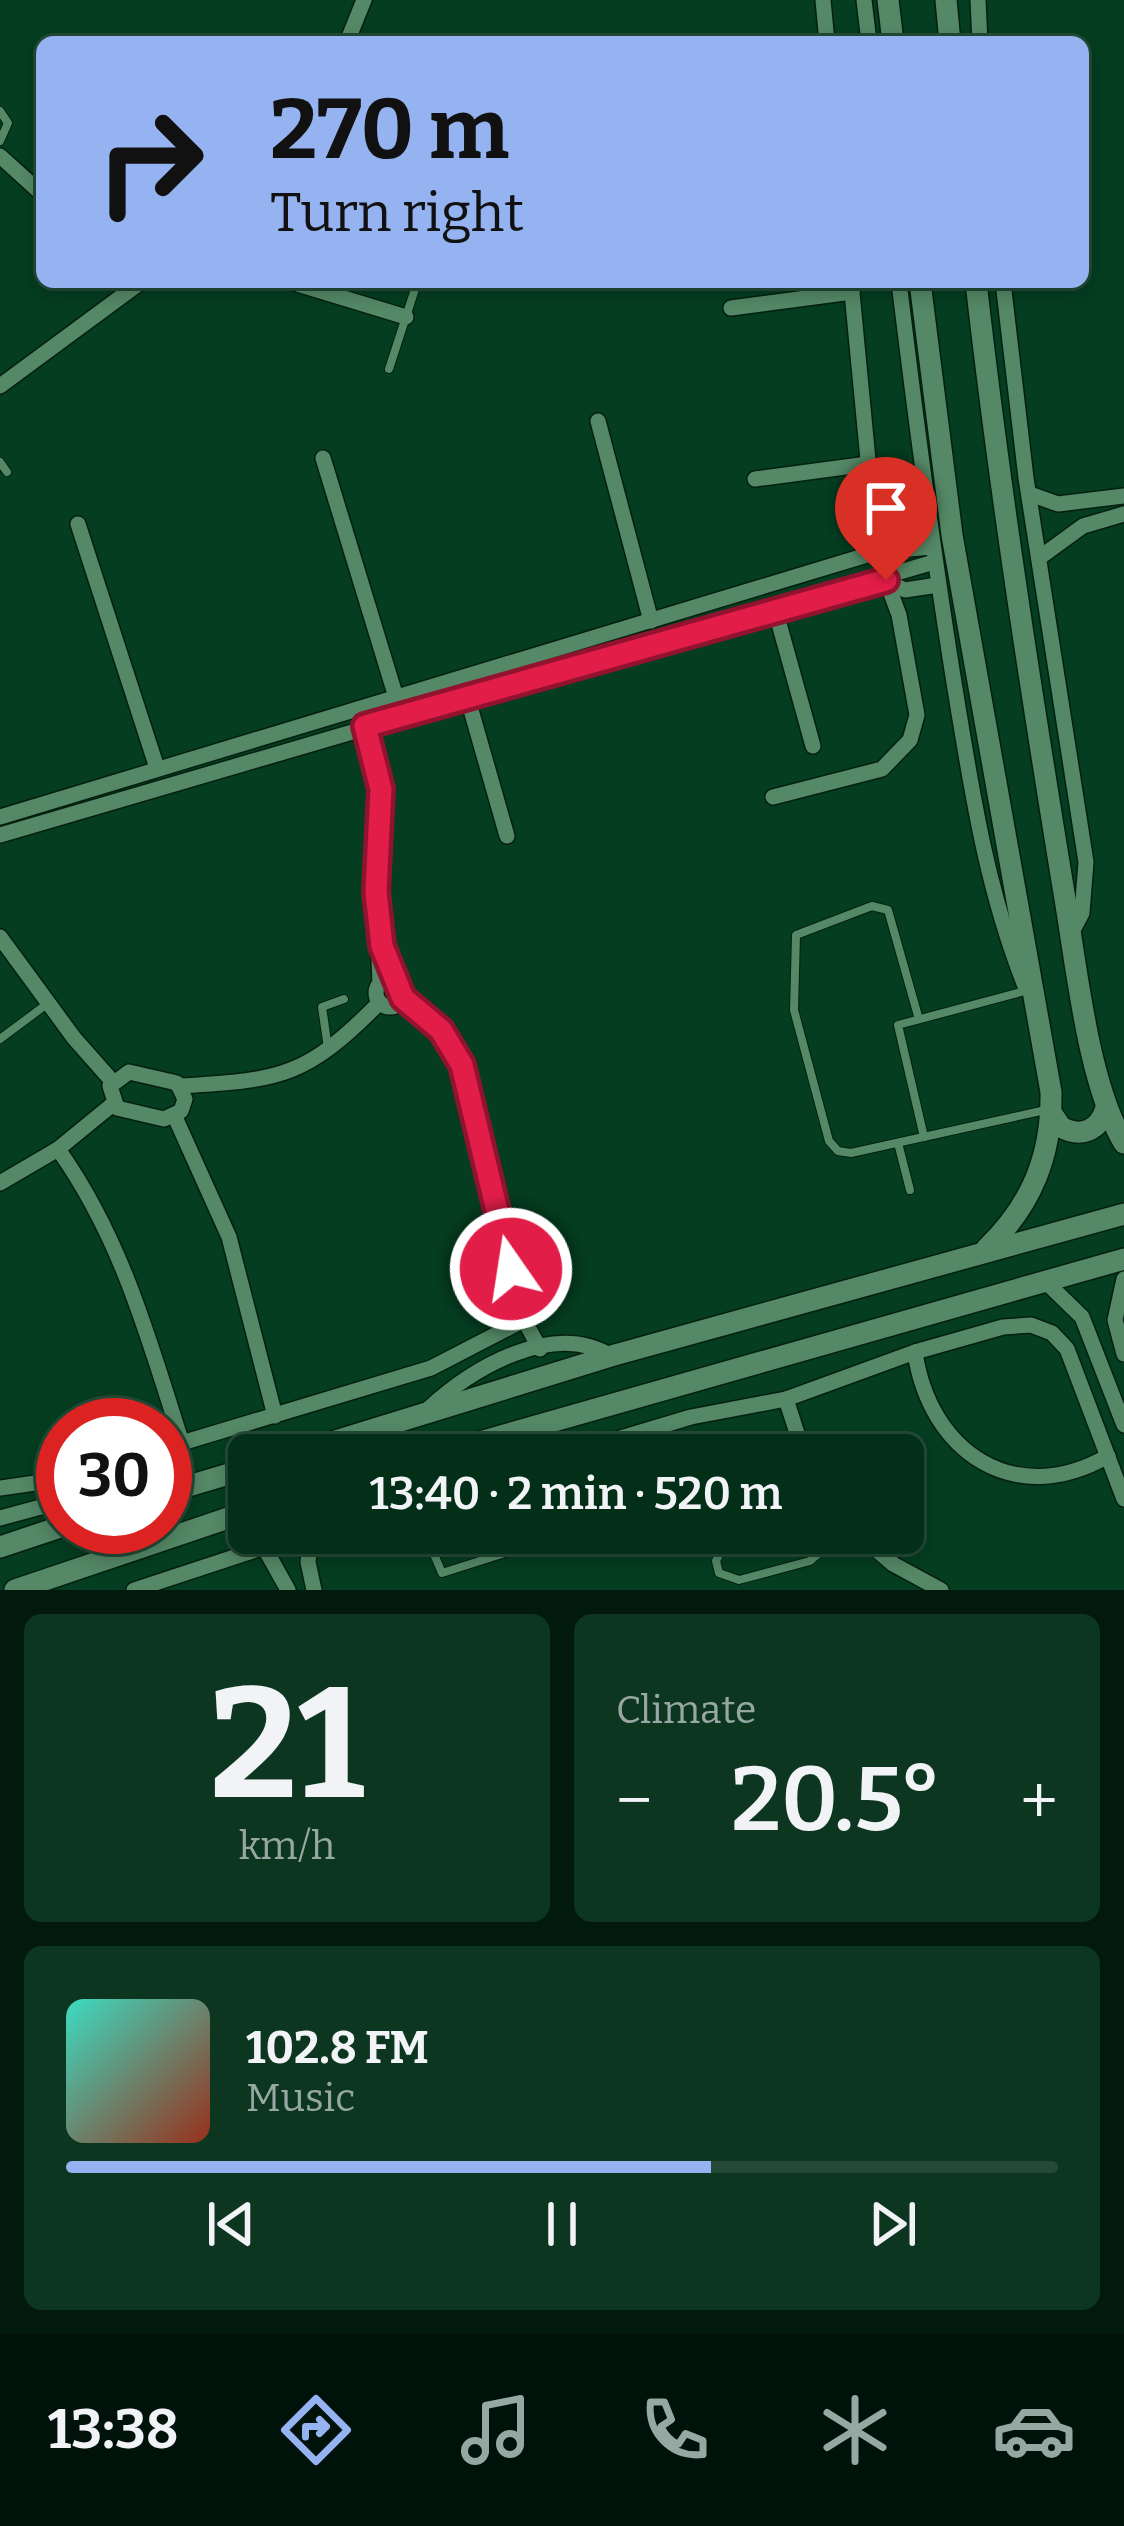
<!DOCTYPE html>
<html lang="en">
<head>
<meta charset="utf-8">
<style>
  :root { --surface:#032e18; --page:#0d3621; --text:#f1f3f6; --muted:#97a8a2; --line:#244a37; --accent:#95b2f1 }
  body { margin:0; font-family:Bitter,serif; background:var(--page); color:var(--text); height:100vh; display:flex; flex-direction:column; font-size:45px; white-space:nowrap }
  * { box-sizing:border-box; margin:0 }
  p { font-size:39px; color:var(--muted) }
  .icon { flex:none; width:66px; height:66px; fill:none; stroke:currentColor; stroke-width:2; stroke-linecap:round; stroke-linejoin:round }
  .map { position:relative; height:1590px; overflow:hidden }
  .sheet { display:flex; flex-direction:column; gap:24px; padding:24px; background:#02190d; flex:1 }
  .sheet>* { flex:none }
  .banner { position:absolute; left:36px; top:36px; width:1053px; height:252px; border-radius:18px; box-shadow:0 6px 18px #0003,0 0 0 3px var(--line); background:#95b2f1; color:#111; overflow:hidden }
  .speed { position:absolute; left:36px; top:1398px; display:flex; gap:24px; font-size:60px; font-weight:700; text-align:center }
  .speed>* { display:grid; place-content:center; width:156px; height:156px; border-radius:50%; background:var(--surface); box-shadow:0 6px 18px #0003,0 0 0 3px var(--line); line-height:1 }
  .speed .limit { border:18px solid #d22; background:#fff; color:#111 }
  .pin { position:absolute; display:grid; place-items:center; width:102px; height:102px; color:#fff; margin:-123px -51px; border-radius:50% 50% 50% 0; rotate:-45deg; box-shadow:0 0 12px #0007 }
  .pin .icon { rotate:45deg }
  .me { position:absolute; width:132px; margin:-66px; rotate:347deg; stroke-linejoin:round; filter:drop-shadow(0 0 9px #0008) }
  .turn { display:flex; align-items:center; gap:42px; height:252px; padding:0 36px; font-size:54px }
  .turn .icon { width:156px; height:156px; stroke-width:2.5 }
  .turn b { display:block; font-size:84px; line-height:102px }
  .big { font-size:90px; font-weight:600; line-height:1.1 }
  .sheet .tile { flex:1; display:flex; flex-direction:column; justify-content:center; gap:18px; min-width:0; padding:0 42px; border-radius:18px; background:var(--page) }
  .sheet .dial { align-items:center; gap:0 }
  .dial b { font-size:156px; line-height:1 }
  .song { display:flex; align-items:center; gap:36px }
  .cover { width:144px; height:144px; border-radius:18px; background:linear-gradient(135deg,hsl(170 70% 55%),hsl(10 70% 35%)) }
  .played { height:12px; border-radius:6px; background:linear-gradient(90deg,var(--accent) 65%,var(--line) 65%) }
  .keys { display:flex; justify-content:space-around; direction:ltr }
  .heat { display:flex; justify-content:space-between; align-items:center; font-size:66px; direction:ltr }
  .sheet .tiles { flex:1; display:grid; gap:24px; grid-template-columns:1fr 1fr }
  .tile:last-child { grid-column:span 2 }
  .trip { position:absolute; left:228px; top:1434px; width:696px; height:120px; border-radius:18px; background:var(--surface); box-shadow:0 6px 18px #0003,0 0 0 3px var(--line); font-weight:600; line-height:120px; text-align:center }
  .menu { display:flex; height:192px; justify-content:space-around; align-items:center; background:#01120a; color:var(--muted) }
  .menu .icon { width:84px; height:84px }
  .menu .selected { color:var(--accent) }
  .menu b { font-size:54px; color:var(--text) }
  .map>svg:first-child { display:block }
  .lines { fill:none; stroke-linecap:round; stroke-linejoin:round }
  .lane-casing { stroke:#052010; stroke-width:10 }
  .street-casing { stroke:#052010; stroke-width:18 }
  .secondary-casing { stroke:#052010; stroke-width:24 }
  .lane { stroke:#548866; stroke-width:8 }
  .street { stroke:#548866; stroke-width:15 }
  .secondary { stroke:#548866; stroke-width:21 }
  .route-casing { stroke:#92132f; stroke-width:30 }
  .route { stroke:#e11d48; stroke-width:21 }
</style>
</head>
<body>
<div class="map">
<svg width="1124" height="1590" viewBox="0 0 1124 1590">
  <rect width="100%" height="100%" fill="#043d20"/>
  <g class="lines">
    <g class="lane-casing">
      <g id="lane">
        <polyline points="0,111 8,123 0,141"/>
        <polyline points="389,369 415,289"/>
        <polyline points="0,462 7,472"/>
        <polyline points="918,1016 888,910 872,906 796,935 794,1010 829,1141 838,1151 851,1153 1050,1109"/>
        <polyline points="0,1039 47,1004"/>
        <polyline points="328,1048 322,1007 344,999"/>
        <polyline points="924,1137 898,1025 1025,991"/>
        <polyline points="898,1143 910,1190"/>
        <polyline points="425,1533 442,1573 568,1533"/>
        <polyline points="760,1533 723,1546 716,1561 719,1573 739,1580 810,1561 842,1533"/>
      </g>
    </g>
    <g class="street-casing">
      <g id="street">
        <polyline points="823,0 827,42"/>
        <polyline points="864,0 869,42"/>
        <polyline points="978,0 980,42"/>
        <polyline points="347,42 364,0"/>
        <polyline points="0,156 42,194"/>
        <polyline points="291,282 406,317"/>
        <polyline points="851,282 875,533 883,539 929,529"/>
        <path d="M899 282C916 422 934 561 957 701 973 799 988 893 1025 986"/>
        <polyline points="1003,282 1026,478 1086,862 1082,913 1071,934"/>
        <polyline points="731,308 852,292"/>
        <polyline points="0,386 141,282"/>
        <polyline points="598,421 651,621"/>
        <polyline points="323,458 395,694"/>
        <polyline points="755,479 868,464"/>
        <polyline points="1030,494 1058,504 1124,496"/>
        <polyline points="78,524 157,768"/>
        <polyline points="1039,558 1083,526 1124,514"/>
        <polyline points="888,582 905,590 938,585"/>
        <polyline points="775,609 813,746"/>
        <polyline points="467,696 507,836"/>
        <polyline points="365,726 382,805 376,892 380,983"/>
        <polyline points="773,797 882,769 910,740 917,715 899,615 886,580"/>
        <polyline points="0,817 877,552 931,547"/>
        <polyline points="0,835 934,562"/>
        <polyline points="0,937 74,1038 112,1081"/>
        <circle cx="390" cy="993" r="14"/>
        <polygon points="129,1072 177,1083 185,1099 181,1111 164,1119 117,1108 110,1086"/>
        <path d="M181 1086C282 1080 306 1077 379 1003"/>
        <polyline points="175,1117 229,1237 275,1416"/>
        <path d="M58 1149C122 1239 149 1340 182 1443"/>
        <polyline points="0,1183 58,1149 113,1104"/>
        <polyline points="1124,1279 1115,1320 1124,1354"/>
        <polyline points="1046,1282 1082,1317 1124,1425"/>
        <polyline points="522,1316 540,1349"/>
        <path d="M915 1352C929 1451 1014 1510 1108 1456"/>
        <polyline points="786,1399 804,1455"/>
        <path d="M427 1410C472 1368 553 1320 611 1356"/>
        <polyline points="165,1448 431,1368 520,1322 462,1065 441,1030 403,998"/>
        <polyline points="564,1455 691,1417 786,1399 915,1352 1003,1327 1031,1325 1052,1333 1067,1349 1124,1499"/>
        <polyline points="0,1488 63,1479"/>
        <polyline points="0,1518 63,1501"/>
        <polyline points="311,1533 308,1562 314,1590"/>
        <polyline points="857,1533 893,1564 941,1590"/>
        <polyline points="264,1547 288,1590"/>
        <polyline points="134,1590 307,1533"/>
      </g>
    </g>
    <g class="secondary-casing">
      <g id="secondary">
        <polyline points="888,0 893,42"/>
        <polyline points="946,0 950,42"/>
        <path d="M920 282 952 535 1051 1092C1052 1155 1032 1205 986 1249"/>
        <path d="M976 282C999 485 1030 685 1063 887 1076 960 1087 1082 1124 1143"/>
        <path d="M1052 1114 1061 1127C1081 1138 1099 1131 1106 1108"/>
        <polyline points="290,1455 611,1356 1124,1214"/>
        <polyline points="434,1455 1124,1259"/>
        <polyline points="165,1493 249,1468"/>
        <polyline points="0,1547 63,1526"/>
        <polyline points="15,1590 249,1511"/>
      </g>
    </g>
    <use href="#lane" class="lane"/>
    <use href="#street" class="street"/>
    <use href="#secondary" class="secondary"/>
  </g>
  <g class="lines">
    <g class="route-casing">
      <polyline id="route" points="511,1269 462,1065 441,1030 403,998 382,946 376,892 381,789 365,726 886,580"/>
    </g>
    <use href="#route" class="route"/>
  </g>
</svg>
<div class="speed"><div class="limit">30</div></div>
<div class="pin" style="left:886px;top:580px;background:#d93025"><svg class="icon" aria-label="arrive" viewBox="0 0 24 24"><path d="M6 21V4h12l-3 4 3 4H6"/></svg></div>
<svg class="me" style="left:511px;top:1269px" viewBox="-20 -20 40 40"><circle r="17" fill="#e11d48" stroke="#fff" stroke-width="3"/><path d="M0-11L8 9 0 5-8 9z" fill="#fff"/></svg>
<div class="trip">13:40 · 2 min · 520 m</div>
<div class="banner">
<div class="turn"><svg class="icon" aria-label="right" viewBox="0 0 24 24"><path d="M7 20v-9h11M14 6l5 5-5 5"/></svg><div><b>270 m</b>Turn right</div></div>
</div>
</div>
<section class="sheet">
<div class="tiles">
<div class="tile dial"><b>21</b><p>km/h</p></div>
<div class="tile"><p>Climate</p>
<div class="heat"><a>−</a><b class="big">20.5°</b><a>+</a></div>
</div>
<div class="tile">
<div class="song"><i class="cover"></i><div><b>102.8 FM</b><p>Music</p></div></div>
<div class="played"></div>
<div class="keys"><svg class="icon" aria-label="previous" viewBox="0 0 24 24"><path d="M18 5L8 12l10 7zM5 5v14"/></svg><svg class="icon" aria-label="pause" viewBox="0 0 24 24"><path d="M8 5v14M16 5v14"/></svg><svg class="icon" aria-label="next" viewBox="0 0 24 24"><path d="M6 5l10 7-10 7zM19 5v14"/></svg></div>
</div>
</div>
</section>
<nav class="menu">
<b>13:38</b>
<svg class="icon selected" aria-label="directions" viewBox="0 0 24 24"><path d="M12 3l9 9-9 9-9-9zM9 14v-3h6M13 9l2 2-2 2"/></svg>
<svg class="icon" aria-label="music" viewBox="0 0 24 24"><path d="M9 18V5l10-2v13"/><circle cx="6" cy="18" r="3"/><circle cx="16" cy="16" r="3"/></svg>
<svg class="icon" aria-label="phone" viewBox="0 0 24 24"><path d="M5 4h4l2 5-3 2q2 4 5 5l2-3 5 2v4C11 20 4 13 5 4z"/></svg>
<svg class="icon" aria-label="climate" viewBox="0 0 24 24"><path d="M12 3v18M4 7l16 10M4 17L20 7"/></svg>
<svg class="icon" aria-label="car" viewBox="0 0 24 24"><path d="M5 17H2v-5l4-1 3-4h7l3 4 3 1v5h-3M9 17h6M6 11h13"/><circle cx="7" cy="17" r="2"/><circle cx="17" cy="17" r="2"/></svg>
</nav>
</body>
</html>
